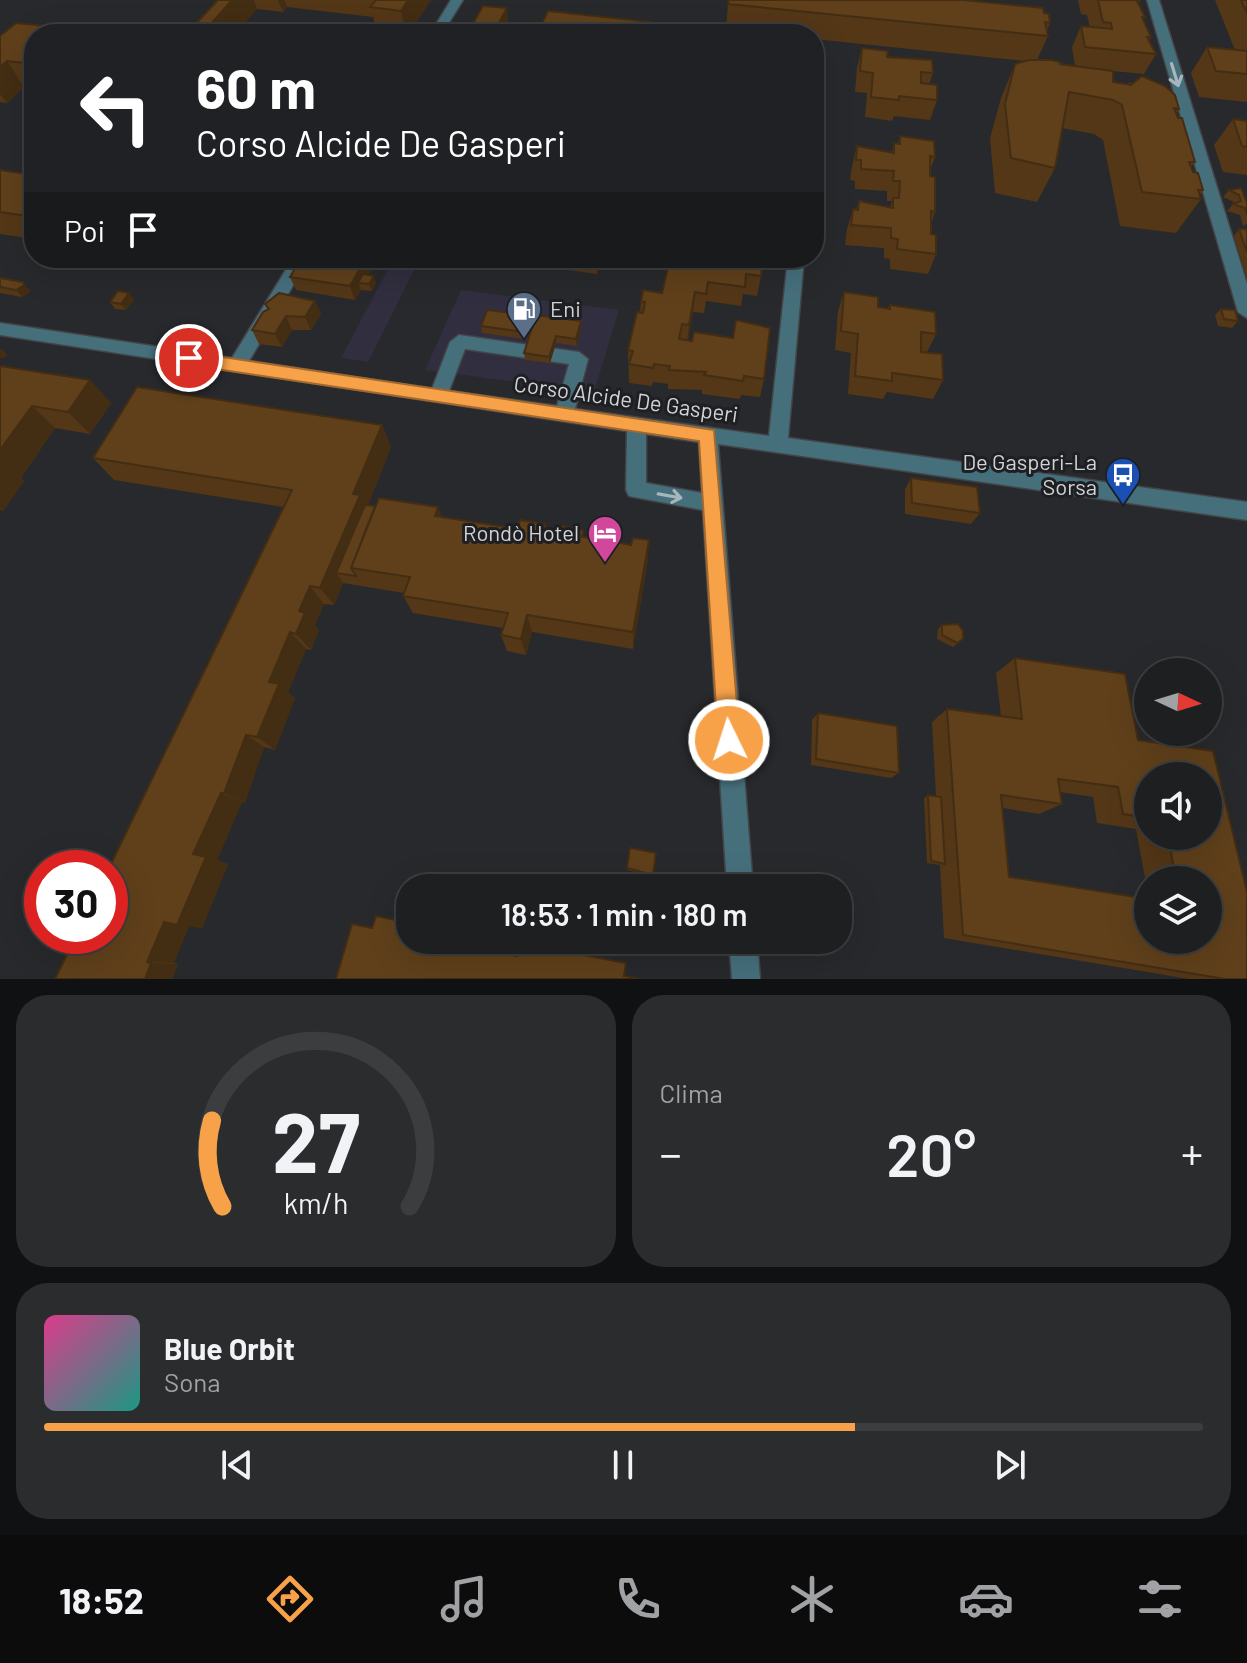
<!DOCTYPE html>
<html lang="it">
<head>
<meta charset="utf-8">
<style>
  :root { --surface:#1e1f21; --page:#2b2c2e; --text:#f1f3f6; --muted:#a1a2a5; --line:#3c3d3f; --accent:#f7a149 }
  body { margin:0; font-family:Barlow,sans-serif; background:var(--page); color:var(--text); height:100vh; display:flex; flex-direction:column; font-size:30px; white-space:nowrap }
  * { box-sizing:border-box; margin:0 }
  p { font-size:26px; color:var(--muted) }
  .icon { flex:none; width:44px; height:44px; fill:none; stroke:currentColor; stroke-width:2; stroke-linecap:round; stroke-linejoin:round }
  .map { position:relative; height:979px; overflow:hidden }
  .details { display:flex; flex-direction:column; gap:16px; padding:16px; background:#101112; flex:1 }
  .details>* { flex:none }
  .guide { position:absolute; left:24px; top:24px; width:800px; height:244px; border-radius:32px; box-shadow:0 8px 32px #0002,0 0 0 2px var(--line); background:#202124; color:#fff; overflow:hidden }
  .needle { width:52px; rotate:94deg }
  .tools { position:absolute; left:1134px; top:658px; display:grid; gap:16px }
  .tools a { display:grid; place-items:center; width:88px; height:88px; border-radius:50%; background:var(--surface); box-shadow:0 8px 32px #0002,0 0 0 2px var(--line); font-size:40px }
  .speed { position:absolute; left:24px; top:850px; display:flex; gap:16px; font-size:40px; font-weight:700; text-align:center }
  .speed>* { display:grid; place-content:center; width:104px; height:104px; border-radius:50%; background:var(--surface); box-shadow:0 8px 32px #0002,0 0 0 2px var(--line); line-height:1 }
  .speed .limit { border:12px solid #d22; background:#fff; color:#111 }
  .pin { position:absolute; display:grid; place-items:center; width:68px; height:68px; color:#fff; margin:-34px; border:4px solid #fff; border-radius:50%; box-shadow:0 2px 8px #0007 }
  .me { position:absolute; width:88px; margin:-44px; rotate:356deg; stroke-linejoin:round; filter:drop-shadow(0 0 6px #0008) }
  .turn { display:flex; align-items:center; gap:28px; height:168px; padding:0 40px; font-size:36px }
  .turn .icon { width:104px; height:104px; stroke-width:2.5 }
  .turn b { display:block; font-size:56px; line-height:68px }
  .then { display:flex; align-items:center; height:76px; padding:0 40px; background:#0003; gap:16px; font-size:30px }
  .big { font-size:60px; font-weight:600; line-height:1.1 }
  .details .tile { flex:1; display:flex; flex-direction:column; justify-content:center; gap:12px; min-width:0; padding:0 28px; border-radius:32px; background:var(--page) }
  .details .dial { align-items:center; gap:0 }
  .dial svg { height:208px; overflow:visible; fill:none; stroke:var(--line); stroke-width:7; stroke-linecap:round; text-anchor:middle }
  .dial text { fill:var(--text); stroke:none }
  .song { display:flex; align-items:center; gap:24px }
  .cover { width:96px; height:96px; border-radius:12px; background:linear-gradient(135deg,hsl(330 70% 55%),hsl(170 70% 35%)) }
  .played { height:8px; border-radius:4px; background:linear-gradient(90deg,var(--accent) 70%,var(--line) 70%) }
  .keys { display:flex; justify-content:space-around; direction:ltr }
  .heat { display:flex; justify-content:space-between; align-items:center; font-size:44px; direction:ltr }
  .details .tiles { flex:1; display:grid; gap:16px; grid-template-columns:1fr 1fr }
  .tile:last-child { grid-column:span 2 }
  .trip { position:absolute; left:396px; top:874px; width:456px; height:80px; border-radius:32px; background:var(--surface); box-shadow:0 8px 32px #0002,0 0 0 2px var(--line); font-weight:600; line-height:80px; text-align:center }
  .tab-bar { display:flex; height:128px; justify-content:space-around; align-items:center; background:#0c0c0d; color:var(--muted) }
  .tab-bar .icon { width:56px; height:56px }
  .tab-bar .on { color:var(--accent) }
  .tab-bar b { font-size:36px; color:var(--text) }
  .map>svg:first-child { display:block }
  .commercial { fill:#312e3f }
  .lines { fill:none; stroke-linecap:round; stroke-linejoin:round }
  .minor-casing { stroke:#434447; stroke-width:3 }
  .minor { fill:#466f7c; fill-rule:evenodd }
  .wall { fill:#533717; fill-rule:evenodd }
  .shaded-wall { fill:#432d13 }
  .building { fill:#60401b; stroke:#432d13; stroke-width:2; fill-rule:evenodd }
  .oneway { stroke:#a8b5ba }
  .route { fill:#f7a149; stroke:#a1692f; stroke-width:2 }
  .labels { text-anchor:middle; stroke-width:6; stroke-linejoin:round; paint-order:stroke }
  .poi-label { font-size:22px; fill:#d2d3d5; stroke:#1e1f23; text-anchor:end }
  .street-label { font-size:22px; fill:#d2d3d5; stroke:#1e1f23 }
</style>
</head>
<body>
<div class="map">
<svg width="1247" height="979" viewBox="0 0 1247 979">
  <rect width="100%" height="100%" fill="#28292c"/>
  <g class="commercial">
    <polygon points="394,258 420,258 368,362 341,358"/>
    <polygon points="461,290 619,310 594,392 425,370"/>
  </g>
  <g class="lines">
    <g class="minor-casing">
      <g id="minor">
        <polygon points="451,0 463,0 442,34 430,34"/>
        <polygon points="1147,0 1159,0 1247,284 1247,318 1238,312"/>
        <path d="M293 258H309L249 361 432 389 450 342 459 335 579 352 588 359 575 409 769 436 788 258H804L788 438 1247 502V520L718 444 753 888H727L703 510 629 496 626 490 627 431 0 335V323L232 358ZM465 349 569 364 557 406 449 391ZM646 434 699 442 702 493 646 483Z"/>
        <polygon points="729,940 757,940 760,979 732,979"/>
      </g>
    </g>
    <use href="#minor" class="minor"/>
  </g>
  <g class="wall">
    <polygon points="217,0 431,0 408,34 377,33 373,17 287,7 283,12 257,9 235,34 186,34"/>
    <polygon points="1078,0 1140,0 1139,4 1145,17 1143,20 1151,37 1149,41 1156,54 1144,74 1103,70 1113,82 1128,84 1129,82 1179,109 1176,114 1195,162 1191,167 1203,190 1200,195 1201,199 1176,233 1120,226 1103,140 1094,134 1062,128 1055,168 1037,202 995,193 990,138 1001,98 1015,64 1025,61 814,39 814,34 766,34 726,30 728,4 1044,13 1050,23 1047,30 1048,36 1037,60 1075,66 1072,47 1081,26 1090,27 1087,15 1081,14"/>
    <polygon points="1210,0 1247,0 1247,102 1199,97 1191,73 1207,47 1235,50 1215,0"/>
    <polygon points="34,34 34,88 24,87 7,103 0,102 0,36"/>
    <polygon points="862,48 933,73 929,84 937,100 930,120 894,116 892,121 865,117 867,93 855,92 857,68"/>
    <polygon points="1233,119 1247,121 1247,175 1223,172 1214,145"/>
    <polygon points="900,136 935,157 930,170 935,212 931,224 931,234 936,254 928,274 890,269 890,259 884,258 884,248 845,245 847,229 853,209 856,210 859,201 890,208 892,201 887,201 887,191 855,189 855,181 850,180 852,166 857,146 892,152 894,143 898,144"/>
    <polygon points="0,170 34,175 34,239 0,234"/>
    <polygon points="1241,188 1247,203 1247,224 1243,226 1240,215 1227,211 1234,203 1234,202 1223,197 1229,190"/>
    <polygon points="1239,229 1247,229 1247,278 1234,236"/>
    <polygon points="509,258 602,258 597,274 510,262"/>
    <polygon points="674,260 761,276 757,296 743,294 741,306 706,301 704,313 693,312 688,340 764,379 760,397 741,395 740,399 702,394 702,390 668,389 668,384 653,382 652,386 629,383 628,350 640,313 641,302 662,293"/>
    <polygon points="369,275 376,283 372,291 361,290 355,300 296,290 290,277"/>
    <polygon points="0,278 29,289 30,292 22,297 0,293"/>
    <polygon points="844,292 878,307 888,308 890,305 936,334 927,352 943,380 933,399 887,392 883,399 848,394 851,353 835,350 838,311"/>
    <polygon points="129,293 134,300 126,310 115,309 110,302"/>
    <polygon points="315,301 321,314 311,330 292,330 282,347 259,344 252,330 268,310 265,304"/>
    <polygon points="1221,309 1238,321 1232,328 1218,326 1215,315"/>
    <polygon points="581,321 581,328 577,346 556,343 550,363 525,360 524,353"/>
    <polygon points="531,322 525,339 482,333 481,326"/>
    <polygon points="0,366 90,380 111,403 90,434 55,428 21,478 24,481 3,511 0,510"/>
    <polygon points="382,425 391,447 368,505 518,529 545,524 547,531 617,542 648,559 633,649 532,632 526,655 507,651 501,635 503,628 413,613 403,596 404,593 343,583 334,605 324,604 315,625 319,630 311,650 306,649 288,692 295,698 275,750 264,747 245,803 242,802 217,860 228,864 202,928 189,926 174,963 178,964 172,979 55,979 283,507 114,480 93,458"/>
    <polygon points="911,478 980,513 971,524 905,514 905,489"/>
    <polygon points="942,625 963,639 953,647 937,639 938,629"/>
    <path d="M1015 658 1125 674 1138 740 1213 751 1247 892V979H1189L944 938 940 865 927 863 924 798 928 795 936 796 932 722 947 709 1001 716 996 673ZM1148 776H1208V836H1148ZM1060 792 1093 797 1097 823 1136 829 1148 894V880H1208V940H1148V899L1009 877 1003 808 1039 814 1062 804Z"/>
    <polygon points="818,713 899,773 891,778 811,765 812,720"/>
    <polygon points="630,848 656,853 653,876 627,870"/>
  </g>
  <g class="shaded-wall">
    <polygon points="232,0 254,0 257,9 235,34 202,34"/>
    <polygon points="278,0 284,0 287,7 283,12"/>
    <polygon points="408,0 431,0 408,34 406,34 401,11"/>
    <polygon points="507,8 508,22 502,34 493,34"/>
    <polygon points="46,26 51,34 37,34"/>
    <polygon points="7,61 24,87 7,103 0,94 0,67"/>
    <polygon points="366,258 378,258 364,284 358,283 361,290 355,300 350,286"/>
    <polygon points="597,258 602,258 597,274"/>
    <polygon points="374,276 376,283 372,291 369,284"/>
    <polygon points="23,282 30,292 22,297 16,290"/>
    <polygon points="695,292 693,312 687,344 689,325"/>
    <polygon points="129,293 134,300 126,310 121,304"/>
    <polygon points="315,301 321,314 311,330 305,317"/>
    <polygon points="530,315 531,322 525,339 524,332"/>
    <polygon points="286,316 292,330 282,347 275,334"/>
    <polygon points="581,321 581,328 577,346 576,339"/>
    <polygon points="556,336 556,343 550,363 549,357"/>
    <polygon points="2,349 8,355 2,359 0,357 0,350"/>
    <polygon points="90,380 111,403 90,434 68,412"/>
    <polygon points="32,406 55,428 21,478 24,481 3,511 0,509 0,450"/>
    <polygon points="382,425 391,447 367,508 336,573 343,583 334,605 320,588 353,494"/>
    <polygon points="438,507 446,527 435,516"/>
    <polygon points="649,540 648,559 633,649 633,632"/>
    <polygon points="310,586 324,604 315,625 319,630 311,650 296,634 299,611"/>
    <polygon points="527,615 532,632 526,655 521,639"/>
    <polygon points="290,632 306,649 288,692 295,698 275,750 257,737 269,682"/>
    <polygon points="246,735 264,747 245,803 224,793"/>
    <polygon points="221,793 242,802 217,860 228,864 202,928 189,926 174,963 147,962"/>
    <polygon points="477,940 486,940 484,950 476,948"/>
    <polygon points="151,963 178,964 172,979 145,979"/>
  </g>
  <g class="building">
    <polygon points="218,0 232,0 202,34 186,34"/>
    <polygon points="376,0 408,0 401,11 370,7"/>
    <polygon points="729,0 963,0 1043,8 1044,13 1049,14 1050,23 1045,22 1048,36 728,4"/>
    <polygon points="1098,0 1140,0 1140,1 1137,1 1145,17 1142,17 1151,37 1147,37 1156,54 1085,47 1081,26 1112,29 1111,23 1103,22"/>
    <polygon points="1241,0 1247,0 1247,13"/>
    <polygon points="483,6 507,8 493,34 467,34"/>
    <polygon points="548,11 651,22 648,29 675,32 674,34 537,34"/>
    <polygon points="16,23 46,26 37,34 34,34 34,37 28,42 34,43 34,64 7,61 0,67 0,36"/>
    <polygon points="1207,47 1247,51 1247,74 1216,71"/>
    <polygon points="862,48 888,51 887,57 932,60 933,73 921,72 921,83 937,85 937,100 899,96 899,100 871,97 873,73 860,71"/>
    <polygon points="1029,60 1051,60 1060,62 1060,64 1113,71 1113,82 1131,85 1142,76 1165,86 1175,95 1179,109 1174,108 1178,118 1182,118 1195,162 1189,162 1193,172 1198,173 1203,190 1198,190 1201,199 1142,192 1122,105 1113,100 1069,92 1055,168 1011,158 1005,104 1015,64"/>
    <polygon points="1233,119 1247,121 1247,147 1242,146"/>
    <polygon points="900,136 934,141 935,157 930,156 930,176 935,177 935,212 931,211 931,234 936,235 936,254 897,249 898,239 891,238 891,228 851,225 853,209 858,210 859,201 893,208 893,198 899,198 900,181 893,181 894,171 861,169 861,160 856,160 857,146 894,153 894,143 900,144"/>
    <polygon points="0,170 34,175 34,217 0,212"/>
    <polygon points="1241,188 1247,203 1247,214 1245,208 1233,204 1241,201 1239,195 1229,190"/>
    <polygon points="1239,229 1247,229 1247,252"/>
    <polygon points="301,258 366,258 350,286 290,277"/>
    <polygon points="674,258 763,258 761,276 746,274 745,287 708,282 706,294 695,292 689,325 682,324 679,339 692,341 694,332 733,338 736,320 770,328 764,379 744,376 743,381 704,375 706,372 669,370 670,366 654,364 653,368 629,364 633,351 628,350 637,312 643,313 645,302 641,302 643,290 662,293 670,259 674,260"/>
    <polygon points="363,274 374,276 369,284 358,283"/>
    <polygon points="0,278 23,282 24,285 16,290 0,287"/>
    <polygon points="118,291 129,293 121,304 110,302"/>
    <polygon points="844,292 878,297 878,307 890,309 890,305 935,312 936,334 921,332 921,352 942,354 943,380 892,373 892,381 855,376 858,334 841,331"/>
    <polygon points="279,293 315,301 305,317 286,316 275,334 252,330 263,312 269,309 265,304"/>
    <polygon points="1221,309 1235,310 1238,321 1224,319"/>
    <polygon points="487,310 530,315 524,332 481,326"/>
    <polygon points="536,315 581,321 576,339 556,336 549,357 524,353"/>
    <polygon points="0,366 90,380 68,412 32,406 0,450"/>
    <polygon points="137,387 382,425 353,494 360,495 320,588 310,586 299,611 305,613 296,634 290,632 269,682 279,684 257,737 246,735 224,793 221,793 193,854 206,857 177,925 164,922 147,962 151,963 145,979 55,979 76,936 110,936 110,868 109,868 292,490 93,458"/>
    <polygon points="911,478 977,487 980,513 912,503"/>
    <polygon points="379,498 438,507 435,516 518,529 520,520 545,524 543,531 559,533 561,526 583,530 582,537 597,539 599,532 617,535 615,542 631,545 633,538 649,540 633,632 527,615 521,639 501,635 508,613 403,596 410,577 351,568"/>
    <polygon points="365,505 375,506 351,568 356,576 336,573"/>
    <polygon points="958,624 963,631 963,639 957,643 942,635 942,625"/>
    <path d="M1015 658 1125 674 1138 740 1213 751 1247 892V979H1225L963 935 947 709 1022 719ZM1148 776H1208V836H1168L1176 880H1208V940H1148V899L1009 877 1001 795 1062 804 1058 779 1118 787 1123 814 1148 818Z"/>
    <polygon points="818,713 897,726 899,773 816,759"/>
    <polygon points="928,795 941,797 945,864 931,861"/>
    <polygon points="630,848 656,853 653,875 627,868"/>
    <polygon points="376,916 410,923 410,940 477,940 476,948 517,956 520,943 626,963 624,976 641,979 336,979 352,924 372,928"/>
  </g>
  <defs><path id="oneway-shaft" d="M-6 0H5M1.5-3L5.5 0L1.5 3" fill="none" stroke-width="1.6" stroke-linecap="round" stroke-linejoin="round" transform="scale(2)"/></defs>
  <g class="oneway">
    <use href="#oneway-shaft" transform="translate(1175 75) rotate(73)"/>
    <use href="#oneway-shaft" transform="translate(670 496) rotate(10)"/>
  </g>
  <polygon class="route" points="189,352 714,430 740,740 737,748 729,751 722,748 718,740 699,441 189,365 180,358"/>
  <defs>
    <g id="fuel-pin" transform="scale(1.8)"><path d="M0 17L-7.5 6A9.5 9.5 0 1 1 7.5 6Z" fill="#5c6f8a" stroke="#1e1f23"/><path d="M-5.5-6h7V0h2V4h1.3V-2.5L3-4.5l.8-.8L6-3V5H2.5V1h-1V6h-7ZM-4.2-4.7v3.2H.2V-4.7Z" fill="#fff"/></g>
    <g id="bus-pin" transform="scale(1.8)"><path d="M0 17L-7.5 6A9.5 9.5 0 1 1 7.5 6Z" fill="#1a4fb4" stroke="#1e1f23"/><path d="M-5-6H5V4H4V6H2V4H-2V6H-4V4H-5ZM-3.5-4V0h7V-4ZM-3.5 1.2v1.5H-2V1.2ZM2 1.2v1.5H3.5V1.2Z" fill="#fff"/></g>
    <g id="hotel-pin" transform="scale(1.8)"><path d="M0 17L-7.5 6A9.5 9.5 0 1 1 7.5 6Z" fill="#d1479c" stroke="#1e1f23"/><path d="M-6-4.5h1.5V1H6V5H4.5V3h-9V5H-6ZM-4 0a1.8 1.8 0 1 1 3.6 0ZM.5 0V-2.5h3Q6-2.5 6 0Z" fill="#fff"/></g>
  </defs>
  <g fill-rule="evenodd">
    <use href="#fuel-pin" x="524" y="309"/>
    <use href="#bus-pin" x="1123" y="475"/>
    <use href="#hotel-pin" x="605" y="533"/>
  </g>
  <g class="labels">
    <g class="poi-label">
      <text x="550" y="317" text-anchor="start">Eni</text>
      <text x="1097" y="470">De Gasperi-La<tspan x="1097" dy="25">Sorsa</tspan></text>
      <text x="579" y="541">Rondò Hotel</text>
    </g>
    <g class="street-label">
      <text transform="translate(626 399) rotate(8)" y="8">Corso Alcide De Gasperi</text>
    </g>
  </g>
</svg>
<div class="tools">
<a><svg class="needle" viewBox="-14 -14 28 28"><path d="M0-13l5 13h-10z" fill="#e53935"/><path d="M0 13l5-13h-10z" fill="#a1a2a5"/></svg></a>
<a><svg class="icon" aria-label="sound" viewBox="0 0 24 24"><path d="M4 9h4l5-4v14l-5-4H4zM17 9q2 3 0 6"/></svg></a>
<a><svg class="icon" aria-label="layers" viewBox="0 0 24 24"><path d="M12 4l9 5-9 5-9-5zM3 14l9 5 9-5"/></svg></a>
</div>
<div class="speed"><div class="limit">30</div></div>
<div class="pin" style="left:189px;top:358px;background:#d93025"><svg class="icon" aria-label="arrive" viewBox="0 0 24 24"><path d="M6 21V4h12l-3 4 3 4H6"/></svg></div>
<svg class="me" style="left:729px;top:740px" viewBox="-20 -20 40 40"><circle r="17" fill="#f7a149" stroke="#fff" stroke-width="3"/><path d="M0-11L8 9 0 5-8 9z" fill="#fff"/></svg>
<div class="trip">18:53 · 1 min · 180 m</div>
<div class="guide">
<div class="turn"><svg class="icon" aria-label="left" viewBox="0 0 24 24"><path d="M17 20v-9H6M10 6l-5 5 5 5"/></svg><div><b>60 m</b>Corso Alcide De Gasperi</div></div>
<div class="then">Poi<svg class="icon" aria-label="arrive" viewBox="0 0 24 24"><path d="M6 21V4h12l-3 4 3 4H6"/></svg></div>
</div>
</div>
<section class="details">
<div class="tiles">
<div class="tile dial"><svg viewBox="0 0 100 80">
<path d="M14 69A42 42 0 1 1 86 69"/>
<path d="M14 69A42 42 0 0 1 10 36" stroke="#f7a149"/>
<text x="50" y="56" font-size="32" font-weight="700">27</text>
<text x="50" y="72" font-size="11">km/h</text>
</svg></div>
<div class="tile"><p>Clima</p>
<div class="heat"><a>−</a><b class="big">20°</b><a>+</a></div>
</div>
<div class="tile">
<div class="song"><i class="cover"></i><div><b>Blue Orbit</b><p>Sona</p></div></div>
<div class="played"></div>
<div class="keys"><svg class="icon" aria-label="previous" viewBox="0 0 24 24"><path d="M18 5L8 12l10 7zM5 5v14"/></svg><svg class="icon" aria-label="pause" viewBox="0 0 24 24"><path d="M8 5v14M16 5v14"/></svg><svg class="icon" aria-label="next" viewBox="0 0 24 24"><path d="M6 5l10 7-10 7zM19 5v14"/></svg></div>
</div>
</div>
</section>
<nav class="tab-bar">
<b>18:52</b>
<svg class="icon on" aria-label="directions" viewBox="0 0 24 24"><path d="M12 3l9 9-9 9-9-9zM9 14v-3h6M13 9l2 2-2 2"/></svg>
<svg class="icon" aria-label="music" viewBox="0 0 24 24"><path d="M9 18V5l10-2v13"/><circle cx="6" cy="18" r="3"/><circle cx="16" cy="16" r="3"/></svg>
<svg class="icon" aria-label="phone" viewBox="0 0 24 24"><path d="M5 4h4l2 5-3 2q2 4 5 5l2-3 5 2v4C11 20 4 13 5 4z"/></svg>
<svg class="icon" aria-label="climate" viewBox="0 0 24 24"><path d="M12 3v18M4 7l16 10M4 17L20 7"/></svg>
<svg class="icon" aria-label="car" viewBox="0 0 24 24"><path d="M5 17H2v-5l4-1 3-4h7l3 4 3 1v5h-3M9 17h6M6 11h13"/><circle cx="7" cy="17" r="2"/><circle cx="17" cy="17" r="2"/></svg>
<svg class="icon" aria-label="filters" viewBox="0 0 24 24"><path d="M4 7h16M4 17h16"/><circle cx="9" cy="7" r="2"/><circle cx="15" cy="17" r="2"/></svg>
</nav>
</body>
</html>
